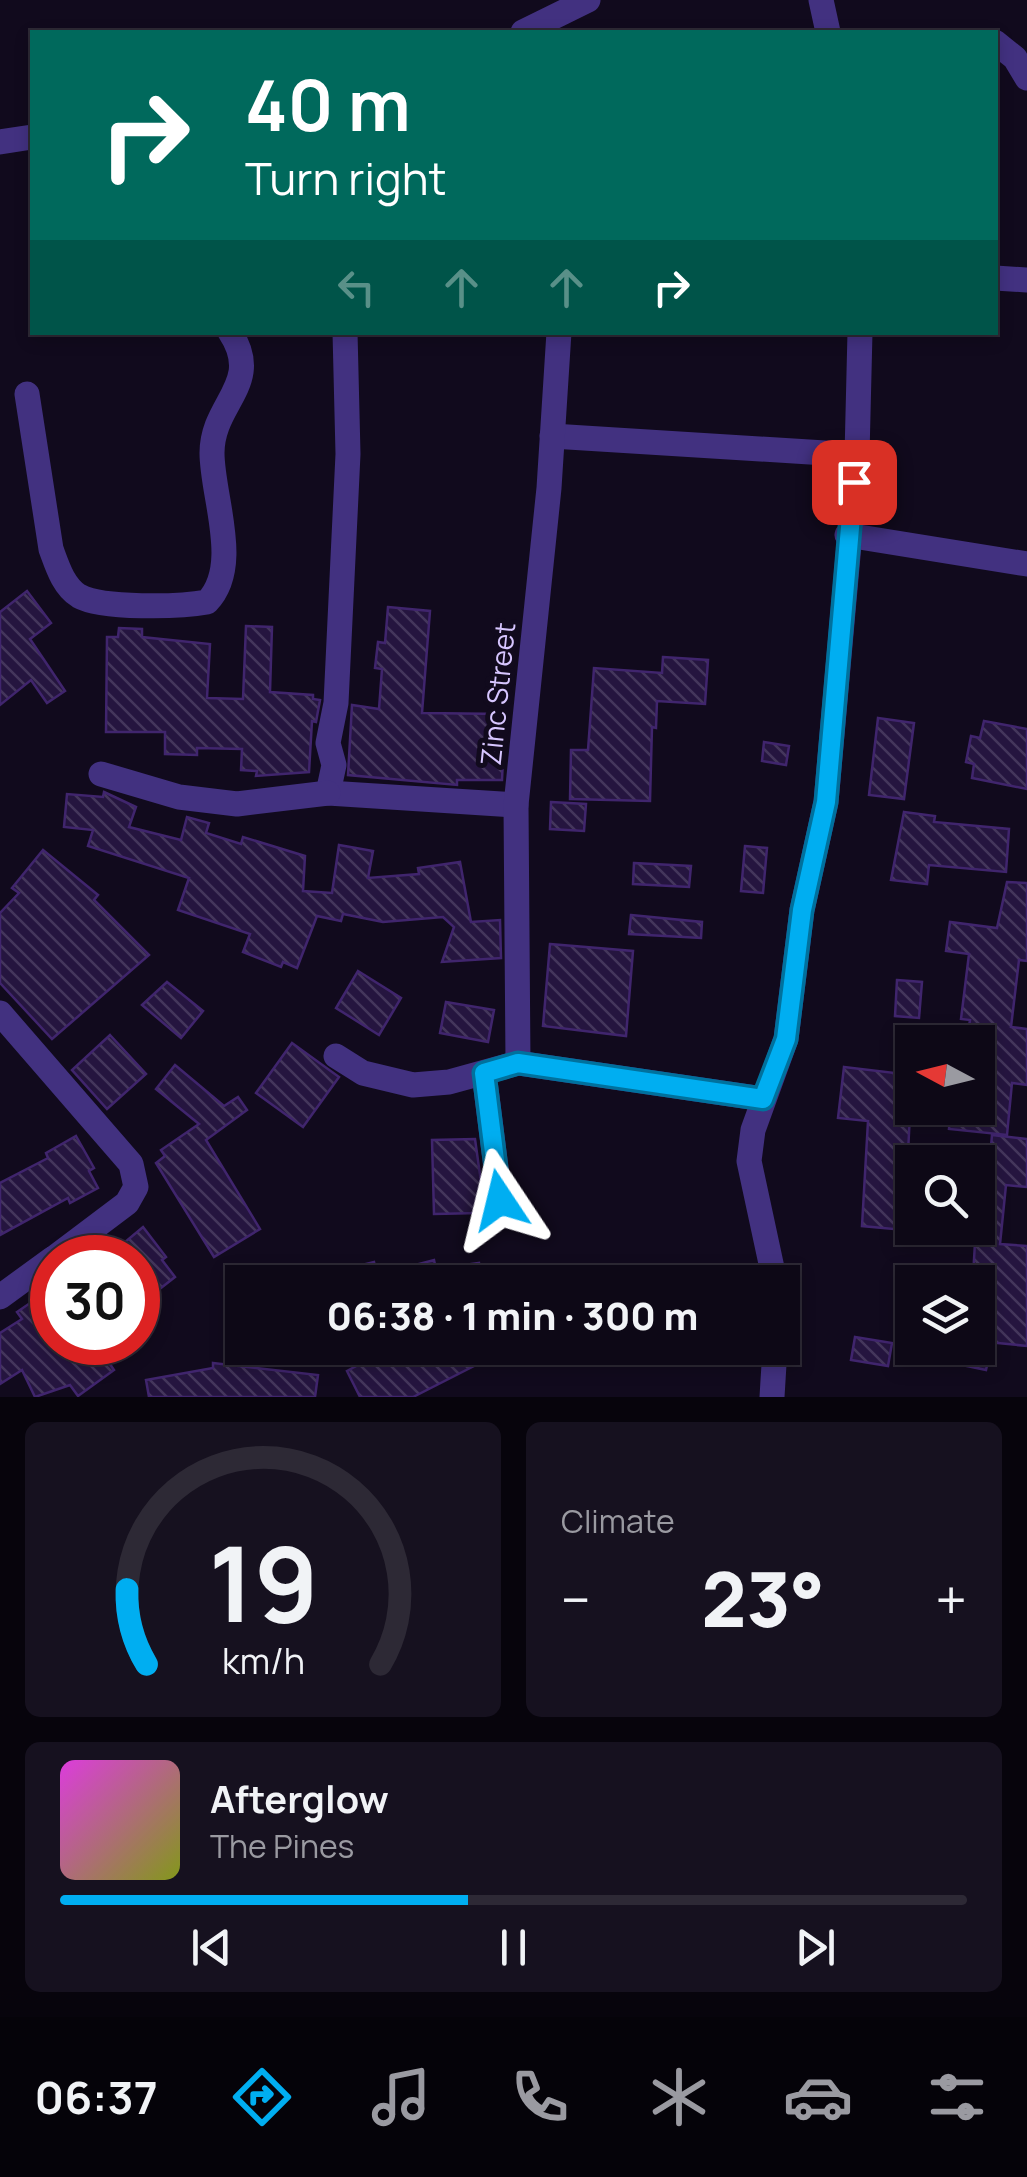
<!DOCTYPE html>
<html lang="en">
<head>
<meta charset="utf-8">
<style>
  :root { --surface:#0d0816; --page:#16111f; --text:#f1f3f6; --muted:#9a9aa1; --line:#2d2935; --accent:#00aef1 }
  body { margin:0; font-family:Manrope,sans-serif; background:var(--page); color:var(--text); height:100vh; display:flex; flex-direction:column; font-size:38px; white-space:nowrap }
  * { box-sizing:border-box; margin:0 }
  p { font-size:32px; color:var(--muted) }
  .icon { flex:none; width:55px; height:55px; fill:none; stroke:currentColor; stroke-width:2; stroke-linecap:round; stroke-linejoin:round }
  .map { position:relative; height:1397px; overflow:hidden }
  .side { display:flex; flex-direction:column; gap:25px; padding:25px; background:#07040c; flex:1 }
  .side>* { flex:none }
  .hud { position:absolute; left:30px; top:30px; width:968px; height:305px; border-radius:0px; box-shadow:0 5px 15px #0003,0 0 0 2px var(--line); background:#00695c; color:#fff; overflow:hidden }
  .needle { width:65px; rotate:277deg }
  .buttons { position:absolute; left:895px; top:1025px; display:grid; gap:20px }
  .buttons a { display:grid; place-items:center; width:100px; height:100px; border-radius:0px; background:var(--surface); box-shadow:0 5px 15px #0003,0 0 0 2px var(--line); font-size:50px }
  .speed { position:absolute; left:30px; top:1235px; display:flex; gap:20px; font-size:50px; font-weight:700; text-align:center }
  .speed>* { display:grid; place-content:center; width:130px; height:130px; border-radius:50%; background:var(--surface); box-shadow:0 5px 15px #0003,0 0 0 2px var(--line); line-height:1 }
  .speed .limit { border:15px solid #d22; background:#fff; color:#111 }
  .pin { position:absolute; display:grid; place-items:center; width:85px; height:85px; color:#fff; margin:-42px; border-radius:20px; box-shadow:0 5px 15px #0006 }
  .me { position:absolute; width:110px; margin:-55px; rotate:350deg; stroke-linejoin:round; filter:drop-shadow(0 0 8px #0008) }
  .turn { display:flex; align-items:center; gap:35px; height:210px; padding:0 50px; font-size:45px }
  .turn .icon { width:130px; height:130px; stroke-width:2.5 }
  .turn b { display:block; font-size:70px; line-height:85px }
  .lanes { display:flex; align-items:center; height:95px; padding:0 50px; background:#0003; justify-content:center; gap:50px; direction:ltr }
  .lanes .off { opacity:.35 }
  .big { font-size:75px; font-weight:800; line-height:1.1 }
  .side .widget { flex:1; display:flex; flex-direction:column; justify-content:center; gap:15px; min-width:0; padding:0 35px; border-radius:15px; background:var(--page) }
  .side .dial { align-items:center; gap:0 }
  .dial svg { height:260px; overflow:visible; fill:none; stroke:var(--line); stroke-width:7; stroke-linecap:round; text-anchor:middle }
  .dial text { fill:var(--text); stroke:none }
  .song { display:flex; align-items:center; gap:30px }
  .cover { width:120px; height:120px; border-radius:15px; background:linear-gradient(135deg,hsl(300 70% 55%),hsl(70 70% 35%)) }
  .played { height:10px; border-radius:5px; background:linear-gradient(90deg,var(--accent) 45%,var(--line) 45%) }
  .keys { display:flex; justify-content:space-around; direction:ltr }
  .heat { display:flex; justify-content:space-between; align-items:center; font-size:55px; direction:ltr }
  .side .tiles { flex:1; display:grid; gap:25px; grid-template-columns:1fr 1fr }
  .widget:last-child { grid-column:span 2 }
  .trip { position:absolute; left:225px; top:1265px; width:575px; height:100px; border-radius:0px; background:var(--surface); box-shadow:0 5px 15px #0003,0 0 0 2px var(--line); font-weight:800; line-height:100px; text-align:center }
  .tabs { display:flex; height:160px; justify-content:space-around; align-items:center; background:#050309; color:var(--muted) }
  .tabs .icon { width:70px; height:70px }
  .tabs .active { color:var(--accent) }
  .tabs b { font-size:45px; color:var(--text) }
  .map>svg:first-child { display:block }
  .building { fill:url(#building-back-hatch); stroke:#40256d; stroke-width:2.5 }
  .lines { fill:none; stroke-linecap:round; stroke-linejoin:round }
  .minor { stroke:#423180; stroke-width:25 }
  .tertiary { stroke:#423180; stroke-width:25 }
  .route-casing { stroke:#00719d; stroke-width:25 }
  .route { stroke:#00aef1; stroke-width:18 }
  .labels { text-anchor:middle; stroke-width:10; stroke-linejoin:round; paint-order:stroke }
  .street-label { font-size:28px; fill:#d7c6ff; stroke:#110a1d }
</style>
</head>
<body>
<div class="map">
<svg width="1027" height="1397" viewBox="0 0 1027 1397">
  <defs>
    <pattern id="building-back-hatch" width="6" height="6" patternUnits="userSpaceOnUse" patternTransform="scale(2.5)"><rect width="6" height="6" fill="#25153f"/><path d="M-1 5l2 2M0 0l6 6M5-1l2 2" fill="none" stroke="#44365c"/></pattern>
  </defs>
  <rect width="100%" height="100%" fill="#110a1d"/>
  <g class="building">
    <polygon points="27,591 51,623 30,639 65,691 47,703 31,680 0,705 0,612"/>
    <polygon points="388,607 430,611 422,713 505,714 502,780 457,780 457,785 348,775 352,705 379,709 382,669 375,668 378,642 385,643"/>
    <polygon points="246,626 272,627 270,692 313,695 313,699 320,700 316,722 312,721 309,772 256,776 257,771 241,770 242,749 197,748 197,755 165,754 165,732 106,732 107,637 118,637 119,628 142,629 142,637 210,644 207,698 243,699"/>
    <polygon points="663,657 708,660 705,704 657,701 656,728 652,727 650,801 570,799 571,750 588,750 594,668 662,673"/>
    <polygon points="878,718 914,723 904,799 869,795"/>
    <polygon points="984,721 1027,729 1027,789 972,778 974,764 966,762 971,736 980,738"/>
    <polygon points="764,742 789,746 786,765 762,761"/>
    <polygon points="104,792 136,807 129,827 181,840 187,817 209,823 206,833 241,844 243,837 305,856 303,891 332,893 339,845 373,851 368,878 419,874 418,868 460,862 471,922 500,920 501,958 442,962 454,927 443,917 383,922 343,914 341,921 317,916 297,968 283,962 281,967 243,952 250,934 178,910 189,878 88,846 93,830 64,827 67,794 103,797"/>
    <polygon points="551,802 586,804 584,831 550,829"/>
    <polygon points="904,812 935,816 934,822 1009,829 1006,872 929,865 927,884 891,880"/>
    <polygon points="745,846 767,848 763,893 741,891"/>
    <polygon points="43,850 98,895 94,900 149,955 52,1039 0,983 0,913 19,893 12,888"/>
    <polygon points="634,863 691,866 689,887 633,884"/>
    <polygon points="1007,882 1027,883 1027,961 1019,960 1011,1027 1027,1029 1027,1085 1012,1083 1007,1135 949,1129 951,1108 978,1108 978,1042 967,1039 970,1020 961,1019 969,954 946,951 950,922 997,928"/>
    <polygon points="631,915 702,922 701,938 629,934"/>
    <polygon points="550,944 633,951 626,1036 543,1026"/>
    <polygon points="358,971 401,998 379,1035 336,1008"/>
    <polygon points="897,980 922,982 919,1018 895,1016"/>
    <polygon points="167,982 203,1011 181,1038 142,1005"/>
    <polygon points="446,1002 494,1010 488,1042 440,1033"/>
    <polygon points="110,1035 146,1074 107,1109 72,1070"/>
    <polygon points="292,1043 339,1077 303,1127 256,1093"/>
    <polygon points="175,1065 224,1106 238,1097 247,1110 206,1140 260,1229 214,1257 156,1163 165,1156 161,1150 199,1124 156,1089"/>
    <polygon points="844,1067 912,1075 904,1230 862,1226 868,1121 838,1118"/>
    <polygon points="992,1135 1027,1139 1027,1187 1006,1185 1000,1244 1027,1246 1027,1346 978,1341 978,1277 973,1277 978,1191 987,1192"/>
    <polygon points="76,1136 94,1168 89,1171 98,1188 70,1203 68,1198 0,1235 0,1183 48,1158 46,1153"/>
    <polygon points="475,1139 483,1196 480,1196 480,1213 434,1214 432,1140"/>
    <polygon points="143,1227 166,1257 162,1260 175,1277 138,1306 138,1258 106,1258"/>
    <polygon points="434,1260 436,1269 479,1263 482,1282 322,1282 321,1275 374,1262 377,1275"/>
    <polygon points="52,1288 52,1342 95,1342 114,1370 78,1396 70,1385 35,1397 22,1370 0,1384 0,1333 22,1319 17,1312"/>
    <polygon points="855,1337 892,1343 888,1366 851,1360"/>
    <polygon points="405,1348 465,1348 474,1366 413,1397 360,1397 347,1371 388,1349 391,1355"/>
    <polygon points="966,1348 991,1348 986,1370 962,1365"/>
    <polygon points="213,1363 318,1375 315,1397 149,1397 146,1380 213,1368"/>
  </g>
  <g class="lines">
    <g class="minor">
      <polyline points="821,0 828,32"/>
      <polyline points="995,42 1015,58 1027,78"/>
      <polyline points="995,278 1027,280"/>
      <polyline points="345,332 348,454 336,703 328,743 334,765 328,793 516,805"/>
      <path d="M27 394 51 549C57 565 63 586 79 596 102 609 180 607 207 602 242 566 212 497 212 453 212 402 264 384 230 332"/>
      <polyline points="552,436 857,455"/>
      <polyline points="847,535 1027,564"/>
      <polyline points="101,774 179,797 237,804 328,793"/>
      <polyline points="0,1013 131,1164 136,1187 127,1203 54,1258"/>
      <polyline points="336,1056 363,1073 413,1085 449,1082 518,1063 763,1099"/>
      <polyline points="518,1063 516,805 549,488 559,332"/>
      <polyline points="484,1073 500,1199"/>
      <polyline points="775,1282 749,1161 753,1130 786,1039 802,910 826,802 857,455 860,332"/>
      <polyline points="0,1297 52,1259"/>
      <polyline points="772,1397 775,1348"/>
    </g>
    <g class="tertiary">
      <polyline points="523,32 588,0"/>
      <polyline points="0,142 32,137"/>
    </g>
  </g>
  <g class="lines">
    <g class="route-casing">
      <polyline id="route" points="500,1200 484,1073 518,1063 763,1099 786,1039 802,910 826,802 854,482"/>
    </g>
    <use href="#route" class="route"/>
  </g>
  <g class="labels">
    <g class="street-label">
      <text transform="translate(498 694) rotate(-84)" y="10">Zinc Street</text>
    </g>
  </g>
</svg>
<div class="buttons">
<a><svg class="needle" viewBox="-14 -14 28 28"><path d="M0-13l5 13h-10z" fill="#e53935"/><path d="M0 13l5-13h-10z" fill="#9a9aa1"/></svg></a>
<a><svg class="icon" aria-label="search" viewBox="0 0 24 24"><circle cx="10" cy="10" r="6"/><path d="M15 15l6 6"/></svg></a>
<a><svg class="icon" aria-label="layers" viewBox="0 0 24 24"><path d="M12 4l9 5-9 5-9-5zM3 14l9 5 9-5"/></svg></a>
</div>
<div class="speed"><div class="limit">30</div></div>
<div class="pin" style="left:854px;top:482px;background:#d93025"><svg class="icon" aria-label="arrive" viewBox="0 0 24 24"><path d="M6 21V4h12l-3 4 3 4H6"/></svg></div>
<svg class="me" style="left:500px;top:1200px" viewBox="-20 -20 40 40"><path d="M0-17L14 15 0 8-14 15z" fill="#00aef1" stroke="#fff" stroke-width="4"/></svg>
<div class="trip">06:38 · 1 min · 300 m</div>
<div class="hud">
<div class="turn"><svg class="icon" aria-label="right" viewBox="0 0 24 24"><path d="M7 20v-9h11M14 6l5 5-5 5"/></svg><div><b>40 m</b>Turn right</div></div>
<div class="lanes"><svg class="icon off" aria-label="left" viewBox="0 0 24 24"><path d="M17 20v-9H6M10 6l-5 5 5 5"/></svg><svg class="icon off" aria-label="ahead" viewBox="0 0 24 24"><path d="M12 20V5M6 11l6-6 6 6"/></svg><svg class="icon off" aria-label="ahead" viewBox="0 0 24 24"><path d="M12 20V5M6 11l6-6 6 6"/></svg><svg class="icon" aria-label="right" viewBox="0 0 24 24"><path d="M7 20v-9h11M14 6l5 5-5 5"/></svg></div>
</div>
</div>
<section class="side">
<div class="tiles">
<div class="widget dial"><svg viewBox="0 0 100 80">
<path d="M14 69A42 42 0 1 1 86 69"/>
<path d="M14 69A42 42 0 0 1 8 46" stroke="#00aef1"/>
<text x="50" y="56" font-size="32" font-weight="700">19</text>
<text x="50" y="72" font-size="11">km/h</text>
</svg></div>
<div class="widget"><p>Climate</p>
<div class="heat"><a>−</a><b class="big">23°</b><a>+</a></div>
</div>
<div class="widget">
<div class="song"><i class="cover"></i><div><b>Afterglow</b><p>The Pines</p></div></div>
<div class="played"></div>
<div class="keys"><svg class="icon" aria-label="previous" viewBox="0 0 24 24"><path d="M18 5L8 12l10 7zM5 5v14"/></svg><svg class="icon" aria-label="pause" viewBox="0 0 24 24"><path d="M8 5v14M16 5v14"/></svg><svg class="icon" aria-label="next" viewBox="0 0 24 24"><path d="M6 5l10 7-10 7zM19 5v14"/></svg></div>
</div>
</div>
</section>
<nav class="tabs">
<b>06:37</b>
<svg class="icon active" aria-label="directions" viewBox="0 0 24 24"><path d="M12 3l9 9-9 9-9-9zM9 14v-3h6M13 9l2 2-2 2"/></svg>
<svg class="icon" aria-label="music" viewBox="0 0 24 24"><path d="M9 18V5l10-2v13"/><circle cx="6" cy="18" r="3"/><circle cx="16" cy="16" r="3"/></svg>
<svg class="icon" aria-label="phone" viewBox="0 0 24 24"><path d="M5 4h4l2 5-3 2q2 4 5 5l2-3 5 2v4C11 20 4 13 5 4z"/></svg>
<svg class="icon" aria-label="climate" viewBox="0 0 24 24"><path d="M12 3v18M4 7l16 10M4 17L20 7"/></svg>
<svg class="icon" aria-label="car" viewBox="0 0 24 24"><path d="M5 17H2v-5l4-1 3-4h7l3 4 3 1v5h-3M9 17h6M6 11h13"/><circle cx="7" cy="17" r="2"/><circle cx="17" cy="17" r="2"/></svg>
<svg class="icon" aria-label="filters" viewBox="0 0 24 24"><path d="M4 7h16M4 17h16"/><circle cx="9" cy="7" r="2"/><circle cx="15" cy="17" r="2"/></svg>
</nav>
</body>
</html>
